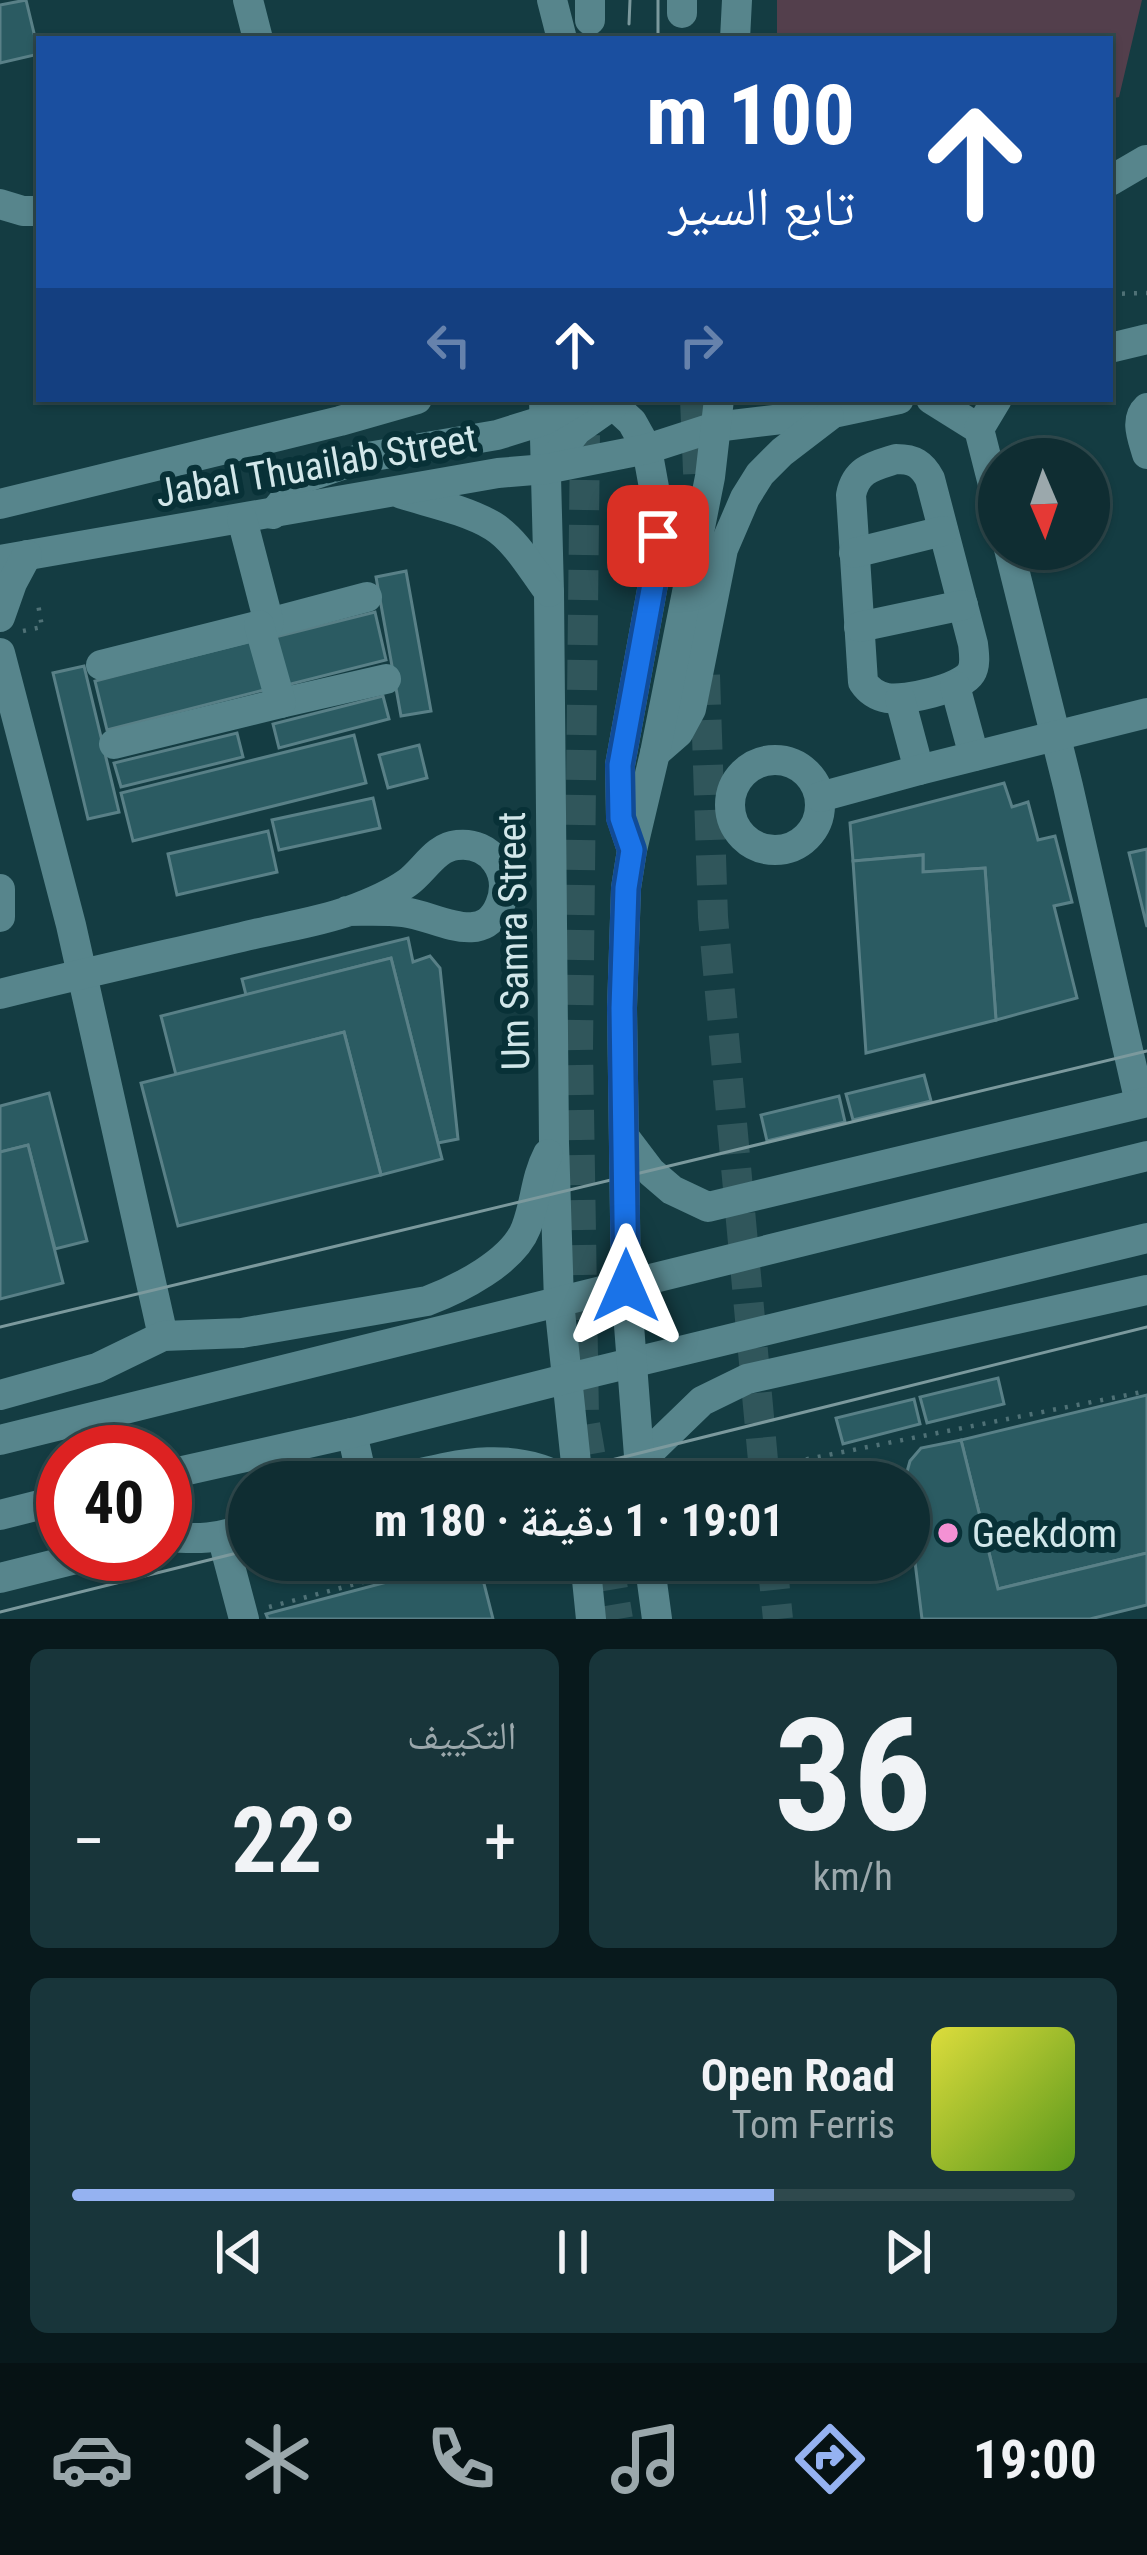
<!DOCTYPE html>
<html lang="ar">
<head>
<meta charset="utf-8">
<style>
  :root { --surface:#0f2d32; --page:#18353a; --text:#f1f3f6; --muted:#9ba8ac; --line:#2f494d; --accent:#95b2f1 }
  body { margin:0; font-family:"Roboto Condensed","Noto Naskh Arabic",sans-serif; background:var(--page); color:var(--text); direction:rtl; height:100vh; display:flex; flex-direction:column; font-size:45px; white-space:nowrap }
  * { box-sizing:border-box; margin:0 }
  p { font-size:39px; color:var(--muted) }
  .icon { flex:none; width:66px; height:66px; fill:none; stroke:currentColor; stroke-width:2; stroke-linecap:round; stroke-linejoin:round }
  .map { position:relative; height:1619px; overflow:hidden; direction:ltr }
  .panel { display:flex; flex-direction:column; gap:30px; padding:30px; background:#08191c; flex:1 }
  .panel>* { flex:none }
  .top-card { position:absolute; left:36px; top:36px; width:1077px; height:366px; border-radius:0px; box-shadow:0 3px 9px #0004,0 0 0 3px var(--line); direction:rtl; background:#1a4fa0; color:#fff; overflow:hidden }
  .needle { width:78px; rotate:178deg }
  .controls { position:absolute; left:978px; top:438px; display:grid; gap:24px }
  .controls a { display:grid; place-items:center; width:132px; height:132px; border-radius:50%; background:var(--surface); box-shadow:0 3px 9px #0004,0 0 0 3px var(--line); font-size:60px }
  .speed { position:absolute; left:36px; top:1425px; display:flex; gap:24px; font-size:60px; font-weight:700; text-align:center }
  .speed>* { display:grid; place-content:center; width:156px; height:156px; border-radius:50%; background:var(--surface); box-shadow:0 3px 9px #0004,0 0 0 3px var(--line); line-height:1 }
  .speed .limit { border:18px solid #d22; background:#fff; color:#111 }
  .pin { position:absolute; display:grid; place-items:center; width:102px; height:102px; color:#fff; margin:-51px; border-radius:24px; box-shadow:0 6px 18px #0006 }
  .me { position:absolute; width:132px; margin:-66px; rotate:0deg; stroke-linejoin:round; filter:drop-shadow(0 0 9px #0008) }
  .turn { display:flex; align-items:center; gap:42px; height:252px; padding:0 60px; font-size:54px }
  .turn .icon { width:156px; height:156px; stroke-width:2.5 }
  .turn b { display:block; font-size:84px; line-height:102px }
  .lanes { display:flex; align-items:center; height:114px; padding:0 60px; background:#0003; justify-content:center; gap:60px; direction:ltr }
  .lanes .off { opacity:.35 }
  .big { font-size:90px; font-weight:700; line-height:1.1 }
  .panel .card { flex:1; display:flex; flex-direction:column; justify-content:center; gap:18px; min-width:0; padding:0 42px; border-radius:18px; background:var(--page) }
  .panel .dial { align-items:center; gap:0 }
  .dial b { font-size:156px; line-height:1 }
  .song { display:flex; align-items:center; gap:36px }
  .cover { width:144px; height:144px; border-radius:18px; background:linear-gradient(135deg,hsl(60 70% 55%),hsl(90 70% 35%)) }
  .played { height:12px; border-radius:6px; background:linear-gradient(90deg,var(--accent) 70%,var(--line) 70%) }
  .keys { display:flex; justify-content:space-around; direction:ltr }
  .heat { display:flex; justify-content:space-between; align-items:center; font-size:66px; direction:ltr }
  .panel .tiles { flex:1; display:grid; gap:30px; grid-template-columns:1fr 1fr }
  .card:last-child { grid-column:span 2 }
  .trip { position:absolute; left:228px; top:1461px; width:702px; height:120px; border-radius:60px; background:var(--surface); box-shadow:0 3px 9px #0004,0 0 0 3px var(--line); font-weight:700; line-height:120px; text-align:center; direction:rtl }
  .menu { display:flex; height:192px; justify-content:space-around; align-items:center; background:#061214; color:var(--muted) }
  .menu .icon { width:84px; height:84px }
  .menu .on { color:var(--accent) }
  .menu b { font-size:54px; color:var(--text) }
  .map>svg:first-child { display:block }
  .green { fill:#533f4c }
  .building { fill:#2b5b62; stroke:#598087; stroke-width:3 }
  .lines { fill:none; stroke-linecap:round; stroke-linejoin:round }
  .minor-tunnel { stroke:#30565b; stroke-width:30; stroke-dasharray:30 15; stroke-linecap:butt }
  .path { stroke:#4f7176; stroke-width:4.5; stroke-dasharray:3 9; stroke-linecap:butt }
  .minor { stroke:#57858c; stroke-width:30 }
  .tram { stroke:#7b999d; stroke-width:3 }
  .route-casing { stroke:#114b97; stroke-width:30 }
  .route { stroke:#1a73e8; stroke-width:21 }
  .poi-dot { fill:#f491d4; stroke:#083137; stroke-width:4.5 }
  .labels { text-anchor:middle; stroke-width:12; stroke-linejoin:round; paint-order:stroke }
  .street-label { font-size:39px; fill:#d2e7ea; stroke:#083137 }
  .poi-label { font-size:39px; fill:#d2e7ea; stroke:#083137; text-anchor:start }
</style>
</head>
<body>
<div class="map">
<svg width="1147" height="1619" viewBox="0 0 1147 1619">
  <rect width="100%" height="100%" fill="#143c42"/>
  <polygon class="green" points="777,0 1142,0 1119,97 1110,99 1110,39 777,39"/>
  <g class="building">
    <polygon points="26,0 39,54 0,63 0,5"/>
    <polygon points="406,571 431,711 401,716 376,577"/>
    <polygon points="375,612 386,660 287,685 275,637"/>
    <polygon points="251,641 264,690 107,730 95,681"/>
    <polygon points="84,666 119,812 88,819 53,673"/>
    <polygon points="383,696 389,719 279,748 273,724"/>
    <polygon points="237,733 243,757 121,787 114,763"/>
    <polygon points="354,735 366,783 133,841 121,793"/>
    <polygon points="419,745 427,778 388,788 379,755"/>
    <polygon points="1004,783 1012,807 1028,802 1038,840 1055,836 1072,902 1054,906 1077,998 996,1020 985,868 923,872 923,855 853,861 850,823"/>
    <polygon points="373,798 380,828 279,850 272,820"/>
    <polygon points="268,831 277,872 177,895 168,854"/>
    <polygon points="1147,849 1147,927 1129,853"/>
    <polygon points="923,855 923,872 985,868 996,1020 866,1053 853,861"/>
    <polygon points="408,938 413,962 430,956 440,968 458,1139 438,1143 391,958 246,995 242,979"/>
    <polygon points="391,958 442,1159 381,1175 344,1032 176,1075 161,1016"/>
    <polygon points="344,1032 381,1175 178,1226 141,1083"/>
    <polygon points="924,1075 931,1101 853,1120 846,1094"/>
    <polygon points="49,1093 87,1241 55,1249 28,1145 0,1152 0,1106"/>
    <polygon points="839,1096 845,1122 767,1141 761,1115"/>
    <polygon points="28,1145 63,1283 0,1299 0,1152"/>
    <polygon points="998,1378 1004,1404 927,1423 920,1397"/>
    <polygon points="1147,1395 1147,1553 998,1589 961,1440"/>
    <polygon points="914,1399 920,1424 843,1444 836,1418"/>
    <polygon points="961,1440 998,1589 1147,1553 1147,1605 1090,1619 922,1619 909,1513 909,1482 905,1479 910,1461 921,1448"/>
    <polygon points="470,1560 478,1560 493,1619 268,1619 266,1614"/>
  </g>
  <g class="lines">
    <g class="minor-tunnel">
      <polyline points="695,399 699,495"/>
      <polyline points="585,435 578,1048 584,1418 595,1482"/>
      <polyline points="705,675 713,917 765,1482"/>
      <polyline points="608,1560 618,1619"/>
      <polyline points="772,1560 778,1619"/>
    </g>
    <g class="path">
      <polyline points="1110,294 1147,293"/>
      <polyline points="23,631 42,627 38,604"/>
      <polyline points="676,1482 748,1471 1147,1391"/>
      <polyline points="269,1607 446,1560"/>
    </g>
    <g class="minor">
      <polyline points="248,0 258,39"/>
      <polyline points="552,0 562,39"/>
      <polyline points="682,13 682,0"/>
      <polyline points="590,20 590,0"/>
      <polyline points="735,39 737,0"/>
      <polyline points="1110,181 1146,160"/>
      <polyline points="0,204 23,211 39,211"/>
      <polyline points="1110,348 1147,339"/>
      <polyline points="544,399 549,592 554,1143 559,1302 578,1482"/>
      <polyline points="607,399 632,422 647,449 657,504 658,557 620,765 621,817 630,844"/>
      <polyline points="931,399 979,429"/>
      <polyline points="997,399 979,429 999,508"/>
      <path d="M1147 408C1134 420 1143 439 1147 454"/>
      <path d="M896 459C914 459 922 464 930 479L973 644C974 653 976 665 971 673 961 689 905 701 887 698 876 696 869 691 863 682L851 495C856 469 874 466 896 459Z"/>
      <polyline points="546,469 577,430 621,399"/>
      <path d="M402 494C431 503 466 510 493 526 516 540 533 571 549 592"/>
      <polyline points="0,504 340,421 417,399"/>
      <polyline points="273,514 301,479 362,458 497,435 545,420 580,399"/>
      <polyline points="1009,549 1068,786 1140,1103"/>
      <polyline points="854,553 943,531"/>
      <polyline points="0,560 498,473 546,469 647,449 715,427 833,413 899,399"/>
      <polyline points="0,617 12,583 27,555"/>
      <polyline points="269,623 367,597"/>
      <polyline points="859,627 963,605"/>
      <polyline points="0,653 71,925 163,1336"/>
      <polyline points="101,665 269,623 242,519"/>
      <polyline points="955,686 974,756"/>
      <polyline points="900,699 919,770"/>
      <polyline points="281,703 386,679"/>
      <polyline points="114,744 281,703 259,625"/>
      <polyline points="655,753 678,733 691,709 723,549 745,498 760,474 782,452 829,416"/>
      <circle cx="775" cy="805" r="45"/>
      <polyline points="820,797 919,770 1147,713"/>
      <polyline points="0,889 0,917"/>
      <path d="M0 994C80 974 161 956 242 937 277 928 315 923 349 911 368 904 390 895 407 883 424 871 435 847 457 845 491 841 513 873 500 905 482 949 435 915 403 912 385 910 366 911 347 911"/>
      <polyline points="626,1139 651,1172 672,1190 708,1207 1147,1102"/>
      <path d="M0 1395 97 1368 163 1336 242 1333 427 1301C459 1289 513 1262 526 1228 536 1202 535 1179 548 1154"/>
      <polyline points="352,1433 363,1482"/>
      <polyline points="0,1440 1147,1156"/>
      <polyline points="639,1462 702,1401 747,1379 1147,1290"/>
      <polyline points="165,1475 352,1433 569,1378 1147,1238"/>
      <path d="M384 1482C448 1467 508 1446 569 1482"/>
      <polyline points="641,1482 626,1286 622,1008 626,888 632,850 655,753 710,477 719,399"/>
      <polyline points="0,1515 63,1499"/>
      <polyline points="222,1536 244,1619"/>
      <path d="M165 1537C195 1539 221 1540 249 1526"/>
      <polyline points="585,1560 591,1619"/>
      <polyline points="649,1560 657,1619"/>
      <polyline points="0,1578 96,1554"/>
    </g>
    <g class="tram">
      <polyline points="629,24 630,0"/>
      <polyline points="658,36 658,0"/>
      <polyline points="0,1327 1147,1051"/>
      <polyline points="523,1482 1147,1327"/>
      <polyline points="0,1612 249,1550"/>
    </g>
  </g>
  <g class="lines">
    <g class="route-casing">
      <polyline id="route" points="626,1286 622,1008 626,888 632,850 621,818 620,765 658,557 658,536"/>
    </g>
    <use href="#route" class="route"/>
  </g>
  <circle class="poi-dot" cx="948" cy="1533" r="12"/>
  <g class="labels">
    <g class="street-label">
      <text transform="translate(316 465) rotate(-10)" y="14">Jabal Thuailab Street</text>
      <text transform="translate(513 941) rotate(-91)" y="14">Um Samra Street</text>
    </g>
    <g class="poi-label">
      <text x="972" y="1547">Geekdom</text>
    </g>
  </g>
</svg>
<div class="controls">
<a><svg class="needle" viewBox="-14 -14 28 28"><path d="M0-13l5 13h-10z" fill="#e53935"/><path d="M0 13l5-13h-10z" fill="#9ba8ac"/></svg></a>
</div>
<div class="speed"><div class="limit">40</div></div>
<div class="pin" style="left:658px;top:536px;background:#d93025"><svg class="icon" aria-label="arrive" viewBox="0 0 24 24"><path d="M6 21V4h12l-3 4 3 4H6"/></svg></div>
<svg class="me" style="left:626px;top:1286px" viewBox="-20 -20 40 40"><path d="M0-17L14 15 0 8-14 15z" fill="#1a73e8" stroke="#fff" stroke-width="4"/></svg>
<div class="trip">19:01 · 1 دقيقة · 180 m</div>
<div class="top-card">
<div class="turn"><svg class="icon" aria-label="ahead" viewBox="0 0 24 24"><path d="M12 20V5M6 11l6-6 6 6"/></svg><div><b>100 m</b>تابع السير</div></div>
<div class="lanes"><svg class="icon off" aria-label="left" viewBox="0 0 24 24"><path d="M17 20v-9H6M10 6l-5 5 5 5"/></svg><svg class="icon" aria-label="ahead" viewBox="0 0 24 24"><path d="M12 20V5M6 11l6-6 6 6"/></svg><svg class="icon off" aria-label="right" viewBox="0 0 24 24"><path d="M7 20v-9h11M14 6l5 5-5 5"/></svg></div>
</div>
</div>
<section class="panel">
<div class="tiles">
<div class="card dial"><b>36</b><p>km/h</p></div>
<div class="card"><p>التكييف</p>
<div class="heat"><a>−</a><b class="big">22°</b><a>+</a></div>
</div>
<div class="card">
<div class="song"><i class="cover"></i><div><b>Open Road</b><p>Tom Ferris</p></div></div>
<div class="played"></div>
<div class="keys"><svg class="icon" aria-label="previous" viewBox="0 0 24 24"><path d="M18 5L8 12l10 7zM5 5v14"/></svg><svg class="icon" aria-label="pause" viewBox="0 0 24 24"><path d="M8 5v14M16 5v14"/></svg><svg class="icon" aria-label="next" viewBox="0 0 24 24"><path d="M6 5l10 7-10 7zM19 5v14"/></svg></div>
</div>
</div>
</section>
<nav class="menu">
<b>19:00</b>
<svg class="icon on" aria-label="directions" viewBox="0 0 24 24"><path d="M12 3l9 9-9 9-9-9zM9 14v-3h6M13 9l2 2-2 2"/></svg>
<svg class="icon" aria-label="music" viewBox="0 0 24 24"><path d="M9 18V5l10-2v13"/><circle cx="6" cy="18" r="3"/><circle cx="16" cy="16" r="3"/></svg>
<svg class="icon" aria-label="phone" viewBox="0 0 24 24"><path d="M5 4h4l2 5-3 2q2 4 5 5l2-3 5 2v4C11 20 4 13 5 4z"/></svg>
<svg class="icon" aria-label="climate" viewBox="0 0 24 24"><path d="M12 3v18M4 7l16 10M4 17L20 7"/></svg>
<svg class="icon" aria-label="car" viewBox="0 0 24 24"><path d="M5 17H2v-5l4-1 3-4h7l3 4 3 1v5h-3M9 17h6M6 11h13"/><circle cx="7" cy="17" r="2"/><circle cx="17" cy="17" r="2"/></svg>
</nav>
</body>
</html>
